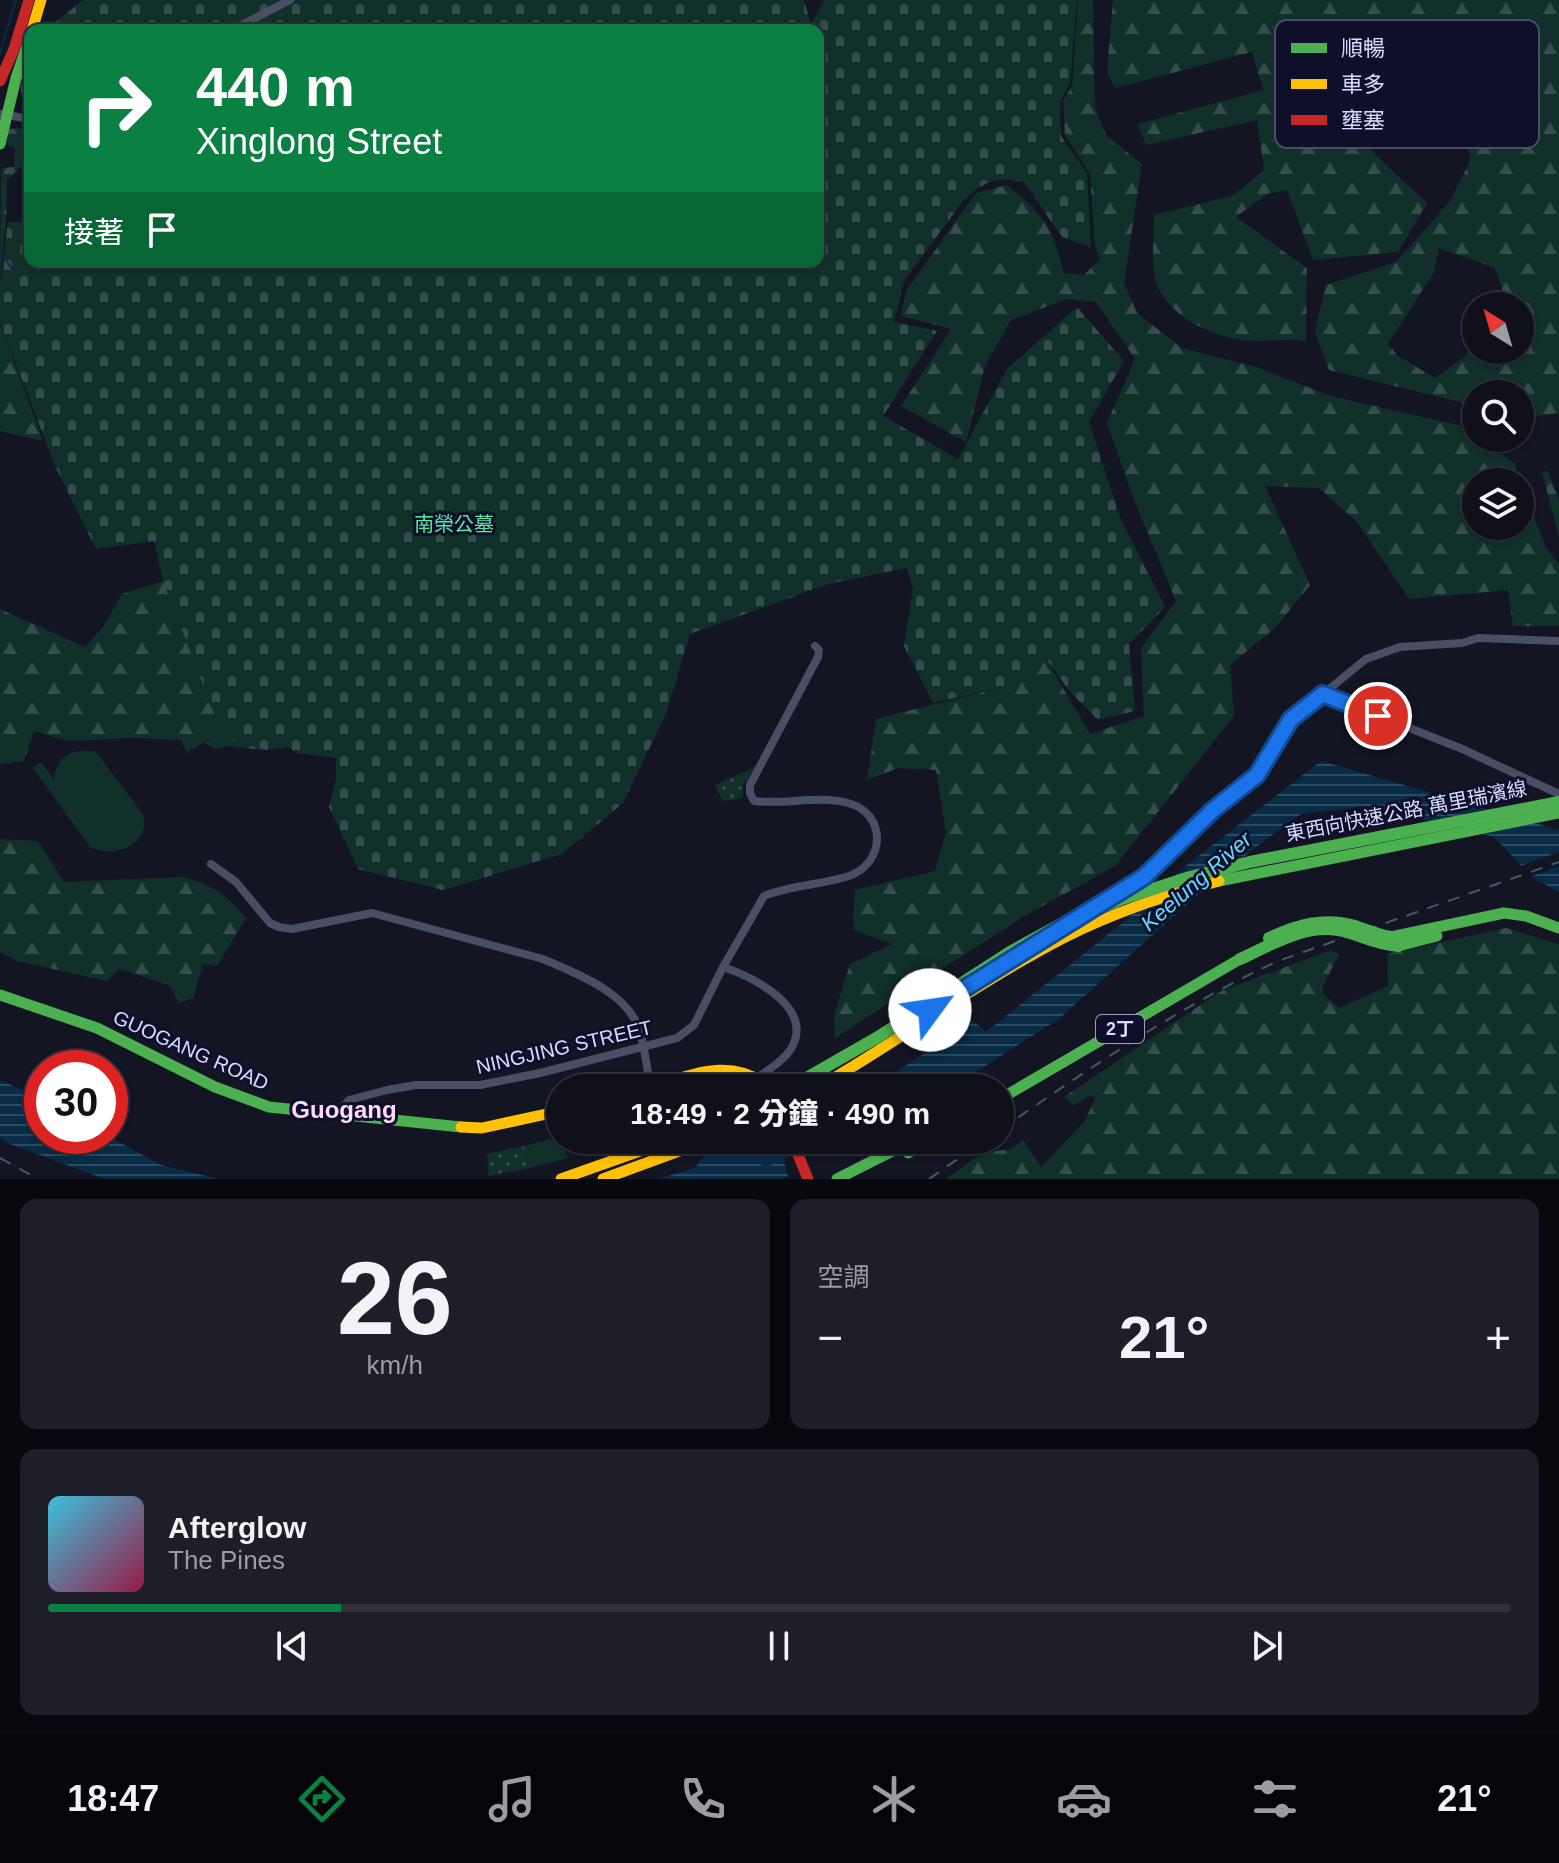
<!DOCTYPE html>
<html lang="zh-TW">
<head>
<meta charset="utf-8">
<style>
  :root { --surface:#0f101a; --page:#1d1e27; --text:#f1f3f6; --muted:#9b9da2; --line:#2f3039; --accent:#0b8043 }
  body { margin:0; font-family:Arial,"Noto Sans TC",sans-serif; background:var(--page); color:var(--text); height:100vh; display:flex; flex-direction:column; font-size:30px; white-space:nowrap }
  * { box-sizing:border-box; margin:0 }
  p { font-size:26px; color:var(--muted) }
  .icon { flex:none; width:44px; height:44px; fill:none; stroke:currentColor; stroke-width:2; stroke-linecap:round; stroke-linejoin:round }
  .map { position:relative; height:1179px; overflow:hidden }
  .side { display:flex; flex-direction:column; gap:20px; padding:20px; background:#08090e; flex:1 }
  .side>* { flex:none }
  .hud { position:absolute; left:24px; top:24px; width:800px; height:244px; border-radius:16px; box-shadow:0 2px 6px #0004,0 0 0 2px var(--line); background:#0b8043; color:#fff; overflow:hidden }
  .needle { width:52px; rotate:323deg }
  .buttons { position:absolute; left:1462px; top:292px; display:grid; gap:16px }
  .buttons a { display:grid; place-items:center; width:72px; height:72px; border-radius:50%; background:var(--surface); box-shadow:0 2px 6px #0004,0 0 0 2px var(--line); font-size:40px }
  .speed { position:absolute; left:24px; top:1050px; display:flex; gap:16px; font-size:40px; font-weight:700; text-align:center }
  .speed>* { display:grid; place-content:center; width:104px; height:104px; border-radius:50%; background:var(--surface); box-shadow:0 2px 6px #0004,0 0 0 2px var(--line); line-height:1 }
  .speed .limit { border:12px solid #d22; background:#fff; color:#111 }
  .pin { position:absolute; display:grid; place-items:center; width:68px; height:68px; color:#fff; margin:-34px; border:4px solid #fff; border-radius:50%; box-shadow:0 2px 8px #0007 }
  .me { position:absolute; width:88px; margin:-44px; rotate:59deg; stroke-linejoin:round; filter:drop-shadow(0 0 6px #0008) }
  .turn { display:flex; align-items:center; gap:28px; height:168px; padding:0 40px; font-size:36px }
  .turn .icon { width:104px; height:104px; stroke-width:2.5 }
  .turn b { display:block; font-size:56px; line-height:68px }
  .then { display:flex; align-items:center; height:76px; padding:0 40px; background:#0003; gap:16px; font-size:30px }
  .big { font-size:60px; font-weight:800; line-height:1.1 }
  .side .tile { flex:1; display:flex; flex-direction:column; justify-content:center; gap:12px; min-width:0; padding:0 28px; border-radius:16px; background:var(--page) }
  .side .dial { align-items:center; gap:0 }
  .dial b { font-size:104px; line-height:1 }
  .song { display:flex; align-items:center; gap:24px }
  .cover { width:96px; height:96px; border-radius:12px; background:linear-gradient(135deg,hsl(190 70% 55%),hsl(340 70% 35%)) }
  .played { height:8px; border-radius:4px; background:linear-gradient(90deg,var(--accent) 20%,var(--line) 20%) }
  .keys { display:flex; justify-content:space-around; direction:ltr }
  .heat { display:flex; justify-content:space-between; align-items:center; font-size:44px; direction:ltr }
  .side .tiles { flex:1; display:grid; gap:20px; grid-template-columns:1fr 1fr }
  .tile:last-child { grid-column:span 2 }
  .trip { position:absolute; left:546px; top:1074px; width:468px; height:80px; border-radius:40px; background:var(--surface); box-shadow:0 2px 6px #0004,0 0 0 2px var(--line); font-weight:800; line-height:80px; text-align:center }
  .tabs { display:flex; height:128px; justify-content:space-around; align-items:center; background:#06060a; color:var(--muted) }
  .tabs .icon { width:56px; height:56px }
  .tabs .selected { color:var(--accent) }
  .tabs b { font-size:36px; color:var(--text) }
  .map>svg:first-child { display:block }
  .forest { fill:url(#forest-firs); fill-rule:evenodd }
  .cemetery { fill:url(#cemetery-stones) }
  .park { fill:url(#park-dots) }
  .pitch { fill:#11302a }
  .water { fill:url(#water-rules) }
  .pier { fill:#141523 }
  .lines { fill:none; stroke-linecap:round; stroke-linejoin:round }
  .stream { stroke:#082c46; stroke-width:2 }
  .river { stroke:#082c46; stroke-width:14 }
  .street { stroke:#494e64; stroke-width:8 }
  .fast { stroke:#4caf50; stroke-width:11 }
  .slow { stroke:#ffc107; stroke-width:11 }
  .jam { stroke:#c62828; stroke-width:11 }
  .rail { stroke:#3f5b66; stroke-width:2; stroke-dasharray:12 10; stroke-linecap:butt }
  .fast-bridge { stroke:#4caf50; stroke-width:12 }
  .route-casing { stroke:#114b97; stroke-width:20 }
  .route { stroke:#1a73e8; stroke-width:14 }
  .labels { text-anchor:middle; stroke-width:6; stroke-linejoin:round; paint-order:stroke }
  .shield { fill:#0e1029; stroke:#9b9ebf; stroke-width:2 }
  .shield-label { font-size:18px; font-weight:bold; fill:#d7dbff }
  .park-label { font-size:20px; fill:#5ae7a6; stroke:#0e1029 }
  .street-label { font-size:20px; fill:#d7dbff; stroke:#0e1029 }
  .water-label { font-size:22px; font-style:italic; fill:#65d9ff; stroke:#0e1029 }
  .quarter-label { font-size:24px; font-weight:bold; fill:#ffd9f9; stroke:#0e1029 }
  .key { fill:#0e1029; stroke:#4a4d69; stroke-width:2 }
  .key-label { font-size:22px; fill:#d7dbff }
</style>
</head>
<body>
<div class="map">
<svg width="1559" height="1179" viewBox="0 0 1559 1179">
  <defs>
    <pattern id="forest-firs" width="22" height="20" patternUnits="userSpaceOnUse" patternTransform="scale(2)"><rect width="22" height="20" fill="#11302a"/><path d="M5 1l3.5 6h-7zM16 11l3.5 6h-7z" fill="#334d4a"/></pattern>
    <pattern id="cemetery-stones" width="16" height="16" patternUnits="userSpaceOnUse" patternTransform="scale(2)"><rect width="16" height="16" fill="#11302a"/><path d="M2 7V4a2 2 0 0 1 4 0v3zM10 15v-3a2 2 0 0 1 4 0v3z" fill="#334d4a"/></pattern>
    <pattern id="park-dots" width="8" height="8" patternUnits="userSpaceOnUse" patternTransform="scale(2)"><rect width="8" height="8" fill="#11302a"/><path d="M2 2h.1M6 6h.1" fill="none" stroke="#334d4a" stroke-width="1.8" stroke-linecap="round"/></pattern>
    <pattern id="water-rules" width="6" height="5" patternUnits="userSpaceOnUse" patternTransform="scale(2)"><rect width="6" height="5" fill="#082c46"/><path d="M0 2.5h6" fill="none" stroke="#2b4a62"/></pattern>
  </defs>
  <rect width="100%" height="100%" fill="#141523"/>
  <g class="forest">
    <path d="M1078 0H1093L1095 107 1106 135 1142 164 1124 283 1137 313 1182 348 1256 367 1331 396 1462 426 1514 463 1546 548 1559 564V626H1513L1508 590 1409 599 1357 522 1319 488 1265 486 1310 585 1274 629 1230 665 1234 716 1115 866 1021 918 835 1038 834 1015 850 964 892 944 853 930 855 890 935 871 946 833 936 770 898 768 867 780 876 719 1011 685 1043 654 1090 734 1144 716 1141 648 1176 601 1134 500 1107 423 1135 359 1096 302 1067 299 1011 320 985 366 966 442 901 406 951 329 901 316 906 291 976 193 1007 185C1046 218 1050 223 1064 273L1084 275 1100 259 1095 247 1090 174 1065 135 1063 101 1072 86ZM1476 482H1520V526H1476Z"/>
    <path d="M1113 0H1559V413L1520 418V394H1476V406L1329 370 1315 332 1326 285 1396 262 1451 200 1470 161 1464 104 1383 78 1354 91 1352 133 1427 203 1398 252 1313 260 1287 190 1267 194 1236 217 1307 268 1306 341C1283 337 1259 344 1237 339 1204 333 1164 313 1155 278 1151 262 1154 233 1154 215L1232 196 1264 170 1257 120 1146 145 1138 124 1263 90 1252 52 1115 88 1107 72ZM1439 248 1495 268 1507 303 1505 306H1520V350H1476V342L1464 357 1435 378 1397 355 1388 344 1434 272Z"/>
    <polygon points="27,128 30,131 30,147 23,154 26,162 7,180 6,223 0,276 1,168 14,167 15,147 5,145 9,129"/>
    <polygon points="0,323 43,441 0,431"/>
    <polygon points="1548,471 1559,500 1559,538 1542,472"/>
    <polygon points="163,581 224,738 266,750 228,746 216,749 204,742 187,753 181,740 132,738 68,741 34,731 24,761 0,764 0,609 85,647 103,627 122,594"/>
    <path d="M0 839 38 841 64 882 182 877C209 883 229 896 246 918L217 966 203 964 193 998 179 1003 169 985 119 969 107 981 17 961 0 952Z"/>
    <polygon points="1506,928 1559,944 1559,1179 946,1179 982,1153 1011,1149 1023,1140 1041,1167 1084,1122 1096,1097 1089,1096 1073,1105 1064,1097 1221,991 1331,950 1339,954 1323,986 1323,994 1339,1008 1388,986 1387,954"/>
  </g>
  <g class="cemetery">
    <path d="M83 0H804L811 24 824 0H1077L1070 83 1060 103 1061 136 1087 173 1091 247 1062 237 1024 182C997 177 987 180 965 198L904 281 894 322 937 331 883 416 958 459 1007 369 1077 307 1124 361 1089 422 1121 520 1165 607 1129 644 1135 711 1098 720 1070 692 1043 654 1011 685 933 703 904 646 913 589 907 568 828 584 690 634 666 714 623 803 562 854 443 890 358 869 329 807 336 779V758L296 753 288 747 266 750 224 738 163 581 154 541 96 549 55 466 0 322V282L8 222H30V262H818V30H46Z"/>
    <path d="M30 50V110C13 88 23 74 30 50Z"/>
  </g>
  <g class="park">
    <polygon points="755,767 743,785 743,798 723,801 715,785"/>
    <polygon points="524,1146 529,1168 489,1176 487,1154"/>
  </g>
  <g class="pitch">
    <path d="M80 751H95L143 814C151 846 114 859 90 847L33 768 41 762 54 780C56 763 63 753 80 751Z"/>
    <polygon points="560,1137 568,1158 529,1168 524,1146"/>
  </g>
  <g class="water">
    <polygon points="1321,761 1559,830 1559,892 1533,878 1494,837 1368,806 1301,814 1256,847 1196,896 1060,1018 971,1075 946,1088 872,1088 973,1021 986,1032 1126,920 1188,864"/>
    <polygon points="0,1080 42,1099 42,1136 108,1136 161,1165 218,1179 105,1179 10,1144 0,1138"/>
    <polygon points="761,1140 778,1142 788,1176 783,1179 658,1179 695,1168 705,1155 730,1141 751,1150"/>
    <polygon points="806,1140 845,1140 812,1157"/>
  </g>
  <polygon class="pier" points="1559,852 1559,866 1527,878 1518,867"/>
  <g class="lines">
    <g class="stream">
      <polyline points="0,53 16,0"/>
      <polyline points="7,135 30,136"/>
      <polyline points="0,257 5,259 13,270"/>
    </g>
    <polyline class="river" points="766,1160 809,1140"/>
    <g class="street">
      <polyline points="232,30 290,0"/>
      <polyline points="0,114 30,119"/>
      <polyline points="1323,694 1366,659 1400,647 1462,643 1478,638 1559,641"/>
      <path d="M211 864 236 882 270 923 279 927 292 929 372 913 543 959C575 973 624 991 638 1026 645 1044 646 1068 651 1087"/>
      <polyline points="1117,896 1144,877 1213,810 1257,775 1291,719 1323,694 1460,748 1559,794"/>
      <path d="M759 1077C768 1070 781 1062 788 1053 820 1011 755 977 723 967L764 896C791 885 821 885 849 876 886 863 887 813 848 803 818 795 785 805 754 801L750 793V785L818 657 819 650 815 646"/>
      <polyline points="336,1115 349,1100 387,1090 416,1085 480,1085 540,1073 677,1038 694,1025 723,967"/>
    </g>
    <g class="fast">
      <polyline points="0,144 16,78 30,37"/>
      <polyline points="1219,881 1559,813"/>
      <polyline points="1391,937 1504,913 1526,916 1559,928"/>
      <polyline points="1398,946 1437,936"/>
      <polyline points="0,995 97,1028 215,1087 269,1107 461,1127"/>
      <polyline points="1000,1099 1240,959"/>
      <polyline points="908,1153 930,1140"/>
      <polyline points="837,1179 914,1140"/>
    </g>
    <g class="slow">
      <polyline points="32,30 41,0"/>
      <path d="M648 1088C690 1076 732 1055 769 1088"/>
      <path d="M817 1088C900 1040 978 982 1063 938 1113 913 1165 895 1219 881"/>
      <polyline points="461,1127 482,1128 560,1111"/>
      <polyline points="561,1179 671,1140"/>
      <polyline points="603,1179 709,1140"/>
    </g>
    <g class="jam">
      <polyline points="0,81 14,49 29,0"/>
      <polyline points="792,1140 808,1179"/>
    </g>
    <g class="rail">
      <path d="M1000 1130C1090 1068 1178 1007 1278 961L1559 862"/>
      <polyline points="0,1158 38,1179"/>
      <polyline points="929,1179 985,1140"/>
    </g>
    <g class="fast-bridge">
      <path d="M1269 938C1298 925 1323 917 1355 926 1367 930 1378 935 1391 937"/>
      <path d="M1240 959C1271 945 1307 922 1343 931 1362 936 1378 945 1398 946"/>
      <polyline points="789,1088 878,1037 1010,952 1059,925 1125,898 1190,877 1250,862 1559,802"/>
    </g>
  </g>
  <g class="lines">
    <g class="route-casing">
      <polyline id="route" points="930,1010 1144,877 1213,810 1257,775 1291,719 1323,694 1378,716"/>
    </g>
    <use href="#route" class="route"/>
  </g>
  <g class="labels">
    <rect class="shield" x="1096" y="1015" width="48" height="28" rx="6"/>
    <g class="shield-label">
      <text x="1120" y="1035">2丁</text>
    </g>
    <g class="park-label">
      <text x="454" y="531">南榮公墓</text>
    </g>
    <g class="street-label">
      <text transform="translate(1406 811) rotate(-11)" y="7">東西向快速公路 萬里瑞濱線</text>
      <text transform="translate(564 1047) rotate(-13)" y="7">NINGJING STREET</text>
      <text transform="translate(191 1050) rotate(24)" y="7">GUOGANG ROAD</text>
    </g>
    <g class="water-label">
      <text transform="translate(1196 881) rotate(-41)" y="8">Keelung River</text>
    </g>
    <g class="quarter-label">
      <text x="344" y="1118">Guogang</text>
    </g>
  </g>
  <rect x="1275" y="20" width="264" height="128" rx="12" class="key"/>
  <rect x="1291" y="43" width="36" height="10" fill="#4caf50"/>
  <rect x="1291" y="79" width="36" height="10" fill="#ffc107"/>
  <rect x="1291" y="115" width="36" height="10" fill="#c62828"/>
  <g class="key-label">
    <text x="1341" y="56">順暢</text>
    <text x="1341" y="92">車多</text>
    <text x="1341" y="128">壅塞</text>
  </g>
</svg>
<div class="buttons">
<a><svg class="needle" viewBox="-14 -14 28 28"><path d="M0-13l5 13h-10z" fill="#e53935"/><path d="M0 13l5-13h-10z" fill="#9b9da2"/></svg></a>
<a><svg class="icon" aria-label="search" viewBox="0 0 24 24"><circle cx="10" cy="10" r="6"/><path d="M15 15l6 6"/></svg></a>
<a><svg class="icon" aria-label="layers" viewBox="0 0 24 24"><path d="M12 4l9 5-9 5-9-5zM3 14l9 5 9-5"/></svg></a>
</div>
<div class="speed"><div class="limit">30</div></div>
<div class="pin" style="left:1378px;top:716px;background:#d93025"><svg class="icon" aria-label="arrive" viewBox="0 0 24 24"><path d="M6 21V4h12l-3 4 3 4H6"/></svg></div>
<svg class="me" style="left:930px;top:1010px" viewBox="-20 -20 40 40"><circle r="19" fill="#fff"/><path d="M0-13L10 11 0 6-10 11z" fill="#1a73e8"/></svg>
<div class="trip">18:49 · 2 分鐘 · 490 m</div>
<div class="hud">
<div class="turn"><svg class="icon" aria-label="right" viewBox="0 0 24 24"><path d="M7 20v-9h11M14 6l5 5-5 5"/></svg><div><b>440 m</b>Xinglong Street</div></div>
<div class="then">接著<svg class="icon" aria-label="arrive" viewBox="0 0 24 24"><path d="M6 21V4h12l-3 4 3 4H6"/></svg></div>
</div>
</div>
<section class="side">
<div class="tiles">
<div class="tile dial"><b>26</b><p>km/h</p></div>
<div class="tile"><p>空調</p>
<div class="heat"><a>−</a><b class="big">21°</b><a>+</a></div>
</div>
<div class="tile">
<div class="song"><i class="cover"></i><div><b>Afterglow</b><p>The Pines</p></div></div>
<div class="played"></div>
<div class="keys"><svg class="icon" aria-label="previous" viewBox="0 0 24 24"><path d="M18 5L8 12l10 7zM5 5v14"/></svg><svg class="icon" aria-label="pause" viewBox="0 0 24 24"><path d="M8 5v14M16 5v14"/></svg><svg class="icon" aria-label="next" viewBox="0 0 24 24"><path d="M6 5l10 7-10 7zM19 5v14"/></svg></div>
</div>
</div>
</section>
<nav class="tabs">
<b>18:47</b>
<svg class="icon selected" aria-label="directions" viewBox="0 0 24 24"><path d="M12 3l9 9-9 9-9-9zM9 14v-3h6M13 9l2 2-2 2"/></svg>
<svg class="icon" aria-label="music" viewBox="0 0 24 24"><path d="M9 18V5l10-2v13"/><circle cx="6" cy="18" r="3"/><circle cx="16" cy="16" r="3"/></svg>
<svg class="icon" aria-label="phone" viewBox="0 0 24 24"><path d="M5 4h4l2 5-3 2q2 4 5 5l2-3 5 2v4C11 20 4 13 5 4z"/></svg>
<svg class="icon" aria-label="climate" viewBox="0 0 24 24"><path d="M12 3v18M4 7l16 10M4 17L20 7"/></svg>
<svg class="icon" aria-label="car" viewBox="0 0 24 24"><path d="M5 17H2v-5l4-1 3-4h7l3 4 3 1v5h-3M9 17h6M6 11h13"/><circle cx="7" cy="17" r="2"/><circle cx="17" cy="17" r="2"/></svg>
<svg class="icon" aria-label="filters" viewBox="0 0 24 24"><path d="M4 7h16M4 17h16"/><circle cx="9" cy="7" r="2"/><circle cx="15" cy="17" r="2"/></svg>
<b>21°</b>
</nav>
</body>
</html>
